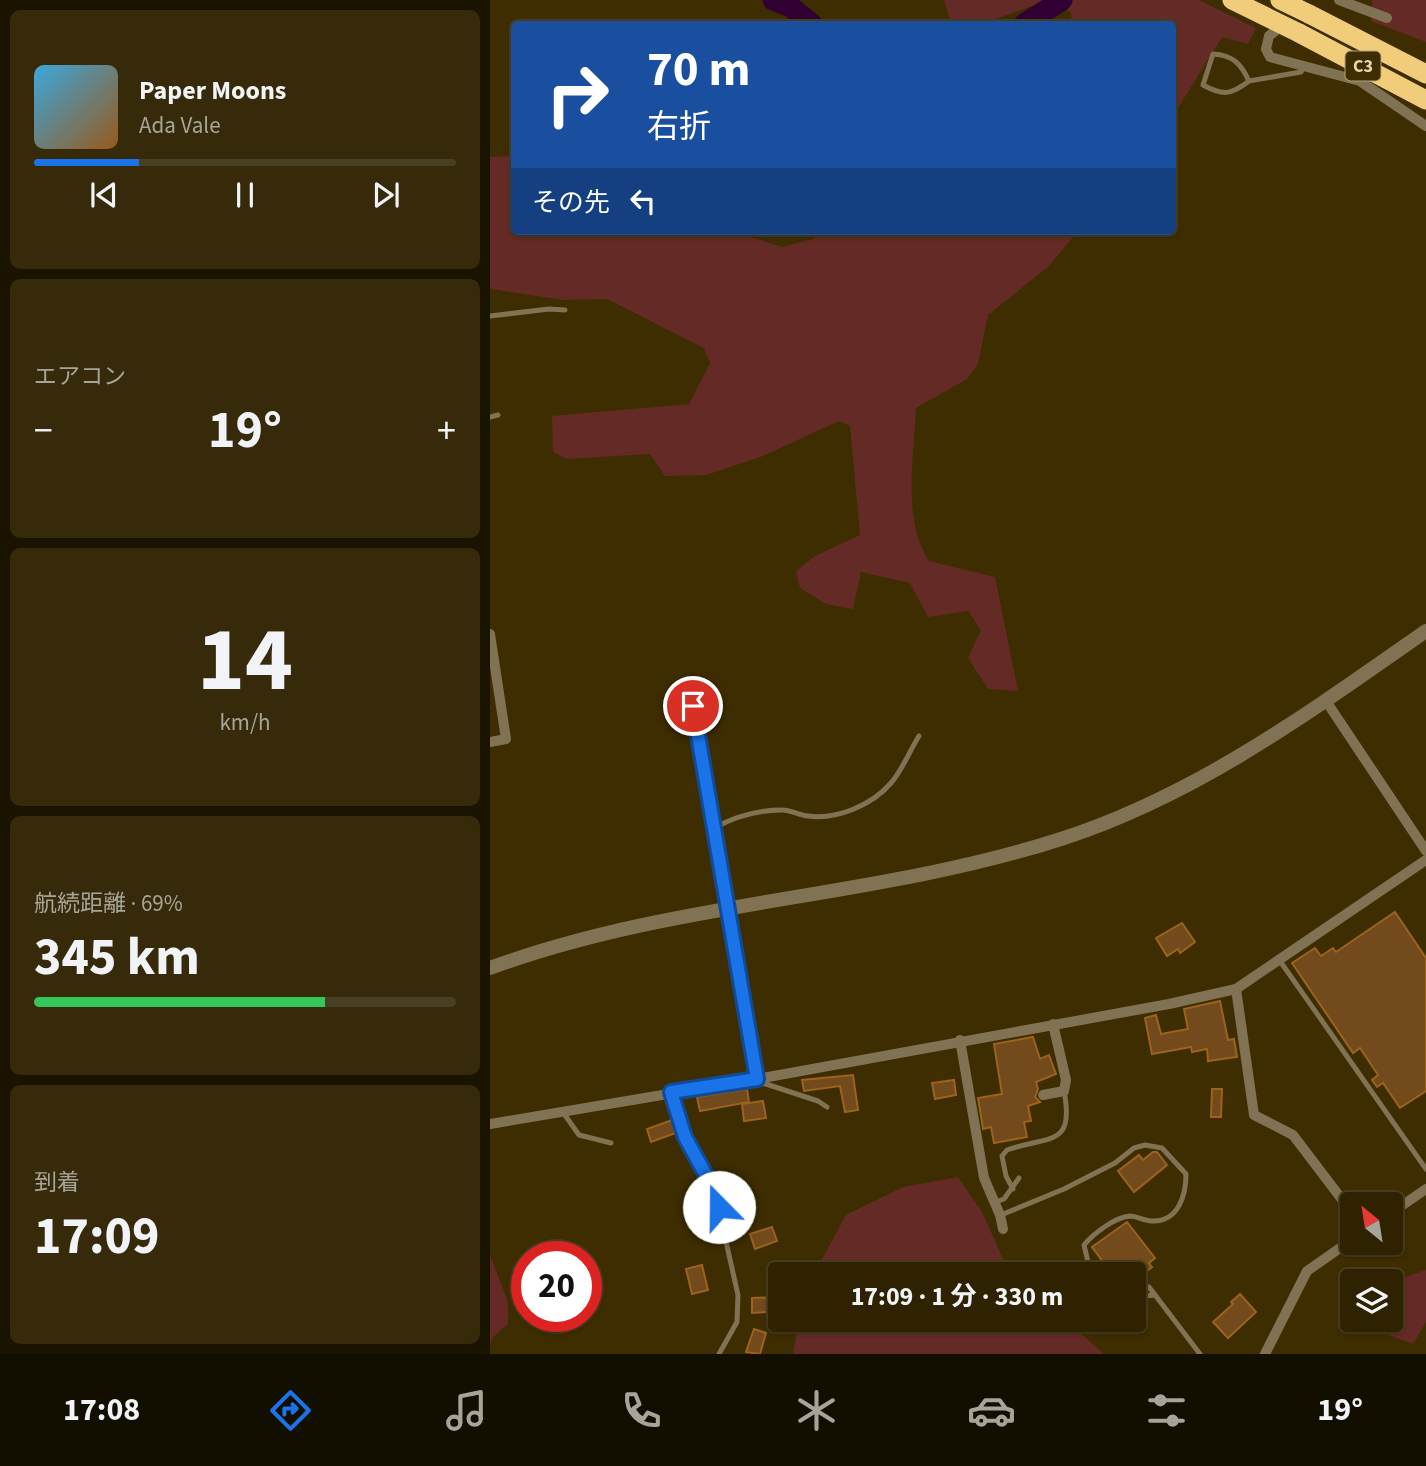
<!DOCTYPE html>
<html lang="ja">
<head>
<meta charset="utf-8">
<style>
  :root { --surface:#2e2200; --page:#362a0a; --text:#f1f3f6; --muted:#a7a499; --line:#493f22; --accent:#1a73e8 }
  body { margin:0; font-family:"Source Sans 3","Noto Sans JP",sans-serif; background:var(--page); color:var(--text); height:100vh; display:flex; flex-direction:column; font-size:26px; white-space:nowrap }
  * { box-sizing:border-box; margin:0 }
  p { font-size:23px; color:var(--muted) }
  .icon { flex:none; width:38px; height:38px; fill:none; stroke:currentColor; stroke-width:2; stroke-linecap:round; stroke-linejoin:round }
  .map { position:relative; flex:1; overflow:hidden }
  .panel { display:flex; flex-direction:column; gap:10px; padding:10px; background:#191300; width:490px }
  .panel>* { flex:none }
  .hud { position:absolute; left:21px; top:21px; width:665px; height:214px; border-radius:7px; box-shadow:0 2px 5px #0004,0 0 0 2px var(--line); background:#1a4fa0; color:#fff; overflow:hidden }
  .needle { width:46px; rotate:330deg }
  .tools { position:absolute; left:850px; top:1192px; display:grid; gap:14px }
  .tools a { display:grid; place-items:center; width:63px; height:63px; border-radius:7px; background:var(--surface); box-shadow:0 2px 5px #0004,0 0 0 2px var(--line); font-size:35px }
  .speed { position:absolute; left:21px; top:1241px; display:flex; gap:14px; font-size:35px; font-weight:700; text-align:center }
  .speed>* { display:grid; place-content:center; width:91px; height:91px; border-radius:50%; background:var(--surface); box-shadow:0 2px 5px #0004,0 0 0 2px var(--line); line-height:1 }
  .speed .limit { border:10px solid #d22; background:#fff; color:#111 }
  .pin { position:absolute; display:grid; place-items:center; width:60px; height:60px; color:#fff; margin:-30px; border:4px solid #fff; border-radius:50%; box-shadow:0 2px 7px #0007 }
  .me { position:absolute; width:77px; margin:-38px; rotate:338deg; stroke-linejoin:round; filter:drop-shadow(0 0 5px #0008) }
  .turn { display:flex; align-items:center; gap:24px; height:147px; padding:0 21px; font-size:32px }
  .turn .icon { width:91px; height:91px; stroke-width:2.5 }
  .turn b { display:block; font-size:49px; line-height:60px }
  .then { display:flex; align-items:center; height:66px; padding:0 21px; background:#0003; gap:14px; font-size:26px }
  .big { font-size:52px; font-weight:700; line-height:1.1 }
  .panel .tile { flex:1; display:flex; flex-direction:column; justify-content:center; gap:10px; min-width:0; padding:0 24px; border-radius:10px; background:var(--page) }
  .panel .dial { align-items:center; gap:0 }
  .dial b { font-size:91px; line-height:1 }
  .song { display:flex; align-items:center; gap:21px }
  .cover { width:84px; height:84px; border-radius:10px; background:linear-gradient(135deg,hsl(200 70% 55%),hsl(30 70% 35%)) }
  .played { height:7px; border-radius:4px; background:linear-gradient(90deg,var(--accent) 25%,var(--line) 25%) }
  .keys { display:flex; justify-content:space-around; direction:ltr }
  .heat { display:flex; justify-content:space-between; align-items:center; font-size:38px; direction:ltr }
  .charge { height:10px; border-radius:5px; background:linear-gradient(90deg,#34c759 69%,var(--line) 0) }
  .trip { position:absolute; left:278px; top:1262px; width:378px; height:70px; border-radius:7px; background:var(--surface); box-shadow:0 2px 5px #0004,0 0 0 2px var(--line); font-weight:700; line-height:70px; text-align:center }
  .dock { display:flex; height:112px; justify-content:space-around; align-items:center; background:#120e00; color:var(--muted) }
  .dock .icon { width:49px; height:49px }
  .dock .active { color:var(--accent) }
  .dock b { font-size:32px; color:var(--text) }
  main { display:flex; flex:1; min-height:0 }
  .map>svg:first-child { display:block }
  .green { fill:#642a25 }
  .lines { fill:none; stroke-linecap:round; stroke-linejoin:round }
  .river { stroke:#300032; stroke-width:21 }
  .building { fill:#724a1b; stroke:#9b631c; stroke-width:2 }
  .service { stroke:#807253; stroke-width:5 }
  .minor { stroke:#807253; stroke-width:10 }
  .tertiary { stroke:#807253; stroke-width:14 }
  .motorway { stroke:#f1cd7b; stroke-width:19 }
  .motorway-bridge { stroke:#f1cd7b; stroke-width:19 }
  .route-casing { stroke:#114b97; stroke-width:18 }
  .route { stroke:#1a73e8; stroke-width:12 }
  .labels { text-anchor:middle; stroke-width:7; stroke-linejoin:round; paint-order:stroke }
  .shield { fill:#3e2d00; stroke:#b4a37a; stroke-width:2 }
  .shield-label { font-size:18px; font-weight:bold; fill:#e7d6af }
</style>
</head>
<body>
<main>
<section class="panel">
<div class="tile">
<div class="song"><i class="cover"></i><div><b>Paper Moons</b><p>Ada Vale</p></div></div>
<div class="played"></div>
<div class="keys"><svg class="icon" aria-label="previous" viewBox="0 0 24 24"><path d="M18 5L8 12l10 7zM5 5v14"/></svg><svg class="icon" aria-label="pause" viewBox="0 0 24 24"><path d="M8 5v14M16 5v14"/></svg><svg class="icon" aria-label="next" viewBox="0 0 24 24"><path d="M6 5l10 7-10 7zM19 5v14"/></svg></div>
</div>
<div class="tile"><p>エアコン</p>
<div class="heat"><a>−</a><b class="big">19°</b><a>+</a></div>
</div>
<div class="tile dial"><b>14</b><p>km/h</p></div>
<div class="tile"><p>航続距離 · 69%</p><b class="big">345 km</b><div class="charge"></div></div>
<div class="tile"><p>到着</p><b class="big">17:09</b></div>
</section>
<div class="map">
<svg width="936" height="1354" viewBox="0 0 936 1354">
  <rect width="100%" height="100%" fill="#3e2d00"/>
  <g class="green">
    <polygon points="454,0 559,0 492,24 461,24"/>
    <polygon points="567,0 709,0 766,28 758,44 732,37 688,108 683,109 682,24 582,24 581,13"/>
    <polygon points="882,0 936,0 936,42 881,21"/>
    <path d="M24 156V231H243L292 247 323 239 328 231H588L559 266 498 315 488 364 477 379 426 408C424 456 412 520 439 561L505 577 528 691 498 689 478 658 491 630 478 611 438 617 420 583 371 572 363 609 336 604 310 588 306 571 325 556 370 535 360 426 349 421 273 456 216 475 175 476 160 454 77 459 63 452 62 416 199 404 220 363 214 348 117 299 74 300 0 289V157Z"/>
    <polygon points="468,1177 492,1212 520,1274 324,1274 356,1215 413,1187"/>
    <polygon points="0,1255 18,1302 18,1324 2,1338 0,1346"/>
    <polygon points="936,1270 936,1322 923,1344 899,1335 890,1320 901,1320 901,1282"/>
    <polygon points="309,1320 576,1320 614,1354 303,1354"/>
  </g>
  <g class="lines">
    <g class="river">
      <polyline points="283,0 301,7 322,24"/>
      <polyline points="534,24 572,0"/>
    </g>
  </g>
  <g class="building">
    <polygon points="905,912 936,958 936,1091 910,1108 893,1083 887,1087 882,1080 888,1075 870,1048 863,1053 802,963 825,948 831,956 843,948 846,952"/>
    <polygon points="692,923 705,942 690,953 688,949 677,956 666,938"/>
    <polygon points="730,1001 738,1040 744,1039 747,1057 718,1061 717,1049 702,1052 701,1047 662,1054 655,1018 666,1015 671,1034 698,1029 694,1009"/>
    <polygon points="543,1037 550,1059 559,1055 566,1074 546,1082 548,1089 545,1097 550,1102 538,1106 541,1121 534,1122 537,1137 504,1143 501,1127 493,1129 488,1098 512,1094 504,1044"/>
    <polygon points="363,1075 368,1110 355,1112 350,1086 314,1091 312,1080"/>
    <polygon points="464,1080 466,1095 445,1099 442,1083"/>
    <polygon points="257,1089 259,1102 210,1111 207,1097"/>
    <polygon points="722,1089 732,1089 731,1117 721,1117"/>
    <polygon points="273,1101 276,1118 254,1121 252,1104"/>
    <polygon points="182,1120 186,1133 161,1142 157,1129"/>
    <polygon points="663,1152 667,1152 677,1165 644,1192 628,1171 649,1155 653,1160"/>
    <polygon points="637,1222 665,1258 659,1263 662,1267 644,1281 644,1274 622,1274 602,1247"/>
    <polygon points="282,1227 287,1241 265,1249 260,1234"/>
    <polygon points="212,1265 218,1290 202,1294 196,1269"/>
    <polygon points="750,1294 766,1312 738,1338 723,1322 743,1304 741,1302"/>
    <polygon points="289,1297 290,1311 262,1313 262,1298"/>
    <polygon points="264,1329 276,1333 270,1354 256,1352"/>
  </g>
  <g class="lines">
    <g class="service">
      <path d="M759 81C741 95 733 96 713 85L723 54C743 55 751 64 759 81L811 72 815 65"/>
      <polyline points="0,316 59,309 75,310"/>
      <polyline points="0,417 8,415"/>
      <polyline points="203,706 267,1079"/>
      <path d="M224 828C244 817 268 810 292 810 301 810 309 815 318 816 347 820 382 805 401 783 413 769 419 752 429 736"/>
      <polyline points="790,961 936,1169"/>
      <polyline points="270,1079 273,1083 328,1101 337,1107"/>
      <polyline points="72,1111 89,1135 121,1143"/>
      <polyline points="195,1137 224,1188 248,1295 247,1322 229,1354"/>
      <path d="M523 1189 516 1176 512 1156 517 1150C559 1135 585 1148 574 1091"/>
      <polyline points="505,1202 514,1199 529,1178"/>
      <path d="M511 1215 574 1189 625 1163 644 1148 655 1145 672 1148 696 1174C696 1194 689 1222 662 1221 654 1221 647 1216 640 1216 625 1217 603 1234 594 1245L598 1262 608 1274"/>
      <polyline points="659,1287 710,1354"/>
      <polyline points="644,1297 665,1295"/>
    </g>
    <g class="minor">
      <polyline points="849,0 897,18"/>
      <polyline points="795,23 779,36 776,49 780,57 870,81 936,126"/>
      <polyline points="0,634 16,739 0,742"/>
      <polyline points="836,701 936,851"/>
      <polyline points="746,989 764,1115 803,1135 863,1214"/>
      <polyline points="470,1040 494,1178 510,1215 513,1229"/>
      <polyline points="181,1092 195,1137"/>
      <polyline points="553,1095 574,1091 576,1080 563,1024"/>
      <polyline points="0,1124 267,1079 679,1004 746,989 936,860"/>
      <polyline points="901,1213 936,1189"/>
      <polyline points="775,1354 817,1271 863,1239"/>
    </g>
    <path class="tertiary" d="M0 968C184 900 385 899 571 839 707 795 820 712 936 631"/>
    <g class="motorway">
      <polyline points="819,14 936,74"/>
      <polyline points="809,33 936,100"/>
    </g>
    <g class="motorway-bridge">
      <polyline points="742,0 809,33"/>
      <polyline points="790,0 819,14"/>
    </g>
  </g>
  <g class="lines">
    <g class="route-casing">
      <polyline id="route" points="203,706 267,1079 181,1092 195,1137 223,1188 229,1207"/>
    </g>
    <use href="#route" class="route"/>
  </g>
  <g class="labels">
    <rect class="shield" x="855.5" y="51.5" width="35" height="29" rx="5"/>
    <g class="shield-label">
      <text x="873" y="72">C3</text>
    </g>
  </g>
</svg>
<div class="tools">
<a><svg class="needle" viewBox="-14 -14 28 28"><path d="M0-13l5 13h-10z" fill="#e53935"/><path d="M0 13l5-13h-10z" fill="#a7a499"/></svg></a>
<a><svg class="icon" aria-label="layers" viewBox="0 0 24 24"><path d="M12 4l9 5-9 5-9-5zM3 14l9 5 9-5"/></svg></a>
</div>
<div class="speed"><div class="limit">20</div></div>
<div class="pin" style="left:203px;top:706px;background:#d93025"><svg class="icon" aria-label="arrive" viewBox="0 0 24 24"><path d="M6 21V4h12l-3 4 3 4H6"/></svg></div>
<svg class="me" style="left:229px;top:1207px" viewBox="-20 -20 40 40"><circle r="19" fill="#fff"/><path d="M0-13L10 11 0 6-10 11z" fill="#1a73e8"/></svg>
<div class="trip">17:09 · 1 分 · 330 m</div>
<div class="hud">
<div class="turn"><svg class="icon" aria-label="right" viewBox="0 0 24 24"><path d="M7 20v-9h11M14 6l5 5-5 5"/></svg><div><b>70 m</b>右折</div></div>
<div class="then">その先<svg class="icon" aria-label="left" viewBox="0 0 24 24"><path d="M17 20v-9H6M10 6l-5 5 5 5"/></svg></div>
</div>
</div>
</main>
<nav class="dock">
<b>17:08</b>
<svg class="icon active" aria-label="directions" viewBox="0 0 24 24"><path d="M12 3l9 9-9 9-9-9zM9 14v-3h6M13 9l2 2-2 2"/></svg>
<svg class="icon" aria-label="music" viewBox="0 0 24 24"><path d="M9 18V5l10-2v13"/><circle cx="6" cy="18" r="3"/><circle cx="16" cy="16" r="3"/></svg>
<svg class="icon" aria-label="phone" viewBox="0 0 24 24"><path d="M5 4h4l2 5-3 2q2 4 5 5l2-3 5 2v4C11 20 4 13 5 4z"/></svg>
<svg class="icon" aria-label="climate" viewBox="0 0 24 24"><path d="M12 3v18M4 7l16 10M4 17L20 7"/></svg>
<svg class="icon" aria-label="car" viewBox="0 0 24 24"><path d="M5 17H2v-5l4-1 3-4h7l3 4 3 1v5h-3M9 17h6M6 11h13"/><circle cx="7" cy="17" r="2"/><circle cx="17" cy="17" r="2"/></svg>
<svg class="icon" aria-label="filters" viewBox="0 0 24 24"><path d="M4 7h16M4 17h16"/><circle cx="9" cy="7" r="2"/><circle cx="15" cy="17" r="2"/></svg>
<b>19°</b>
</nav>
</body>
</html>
